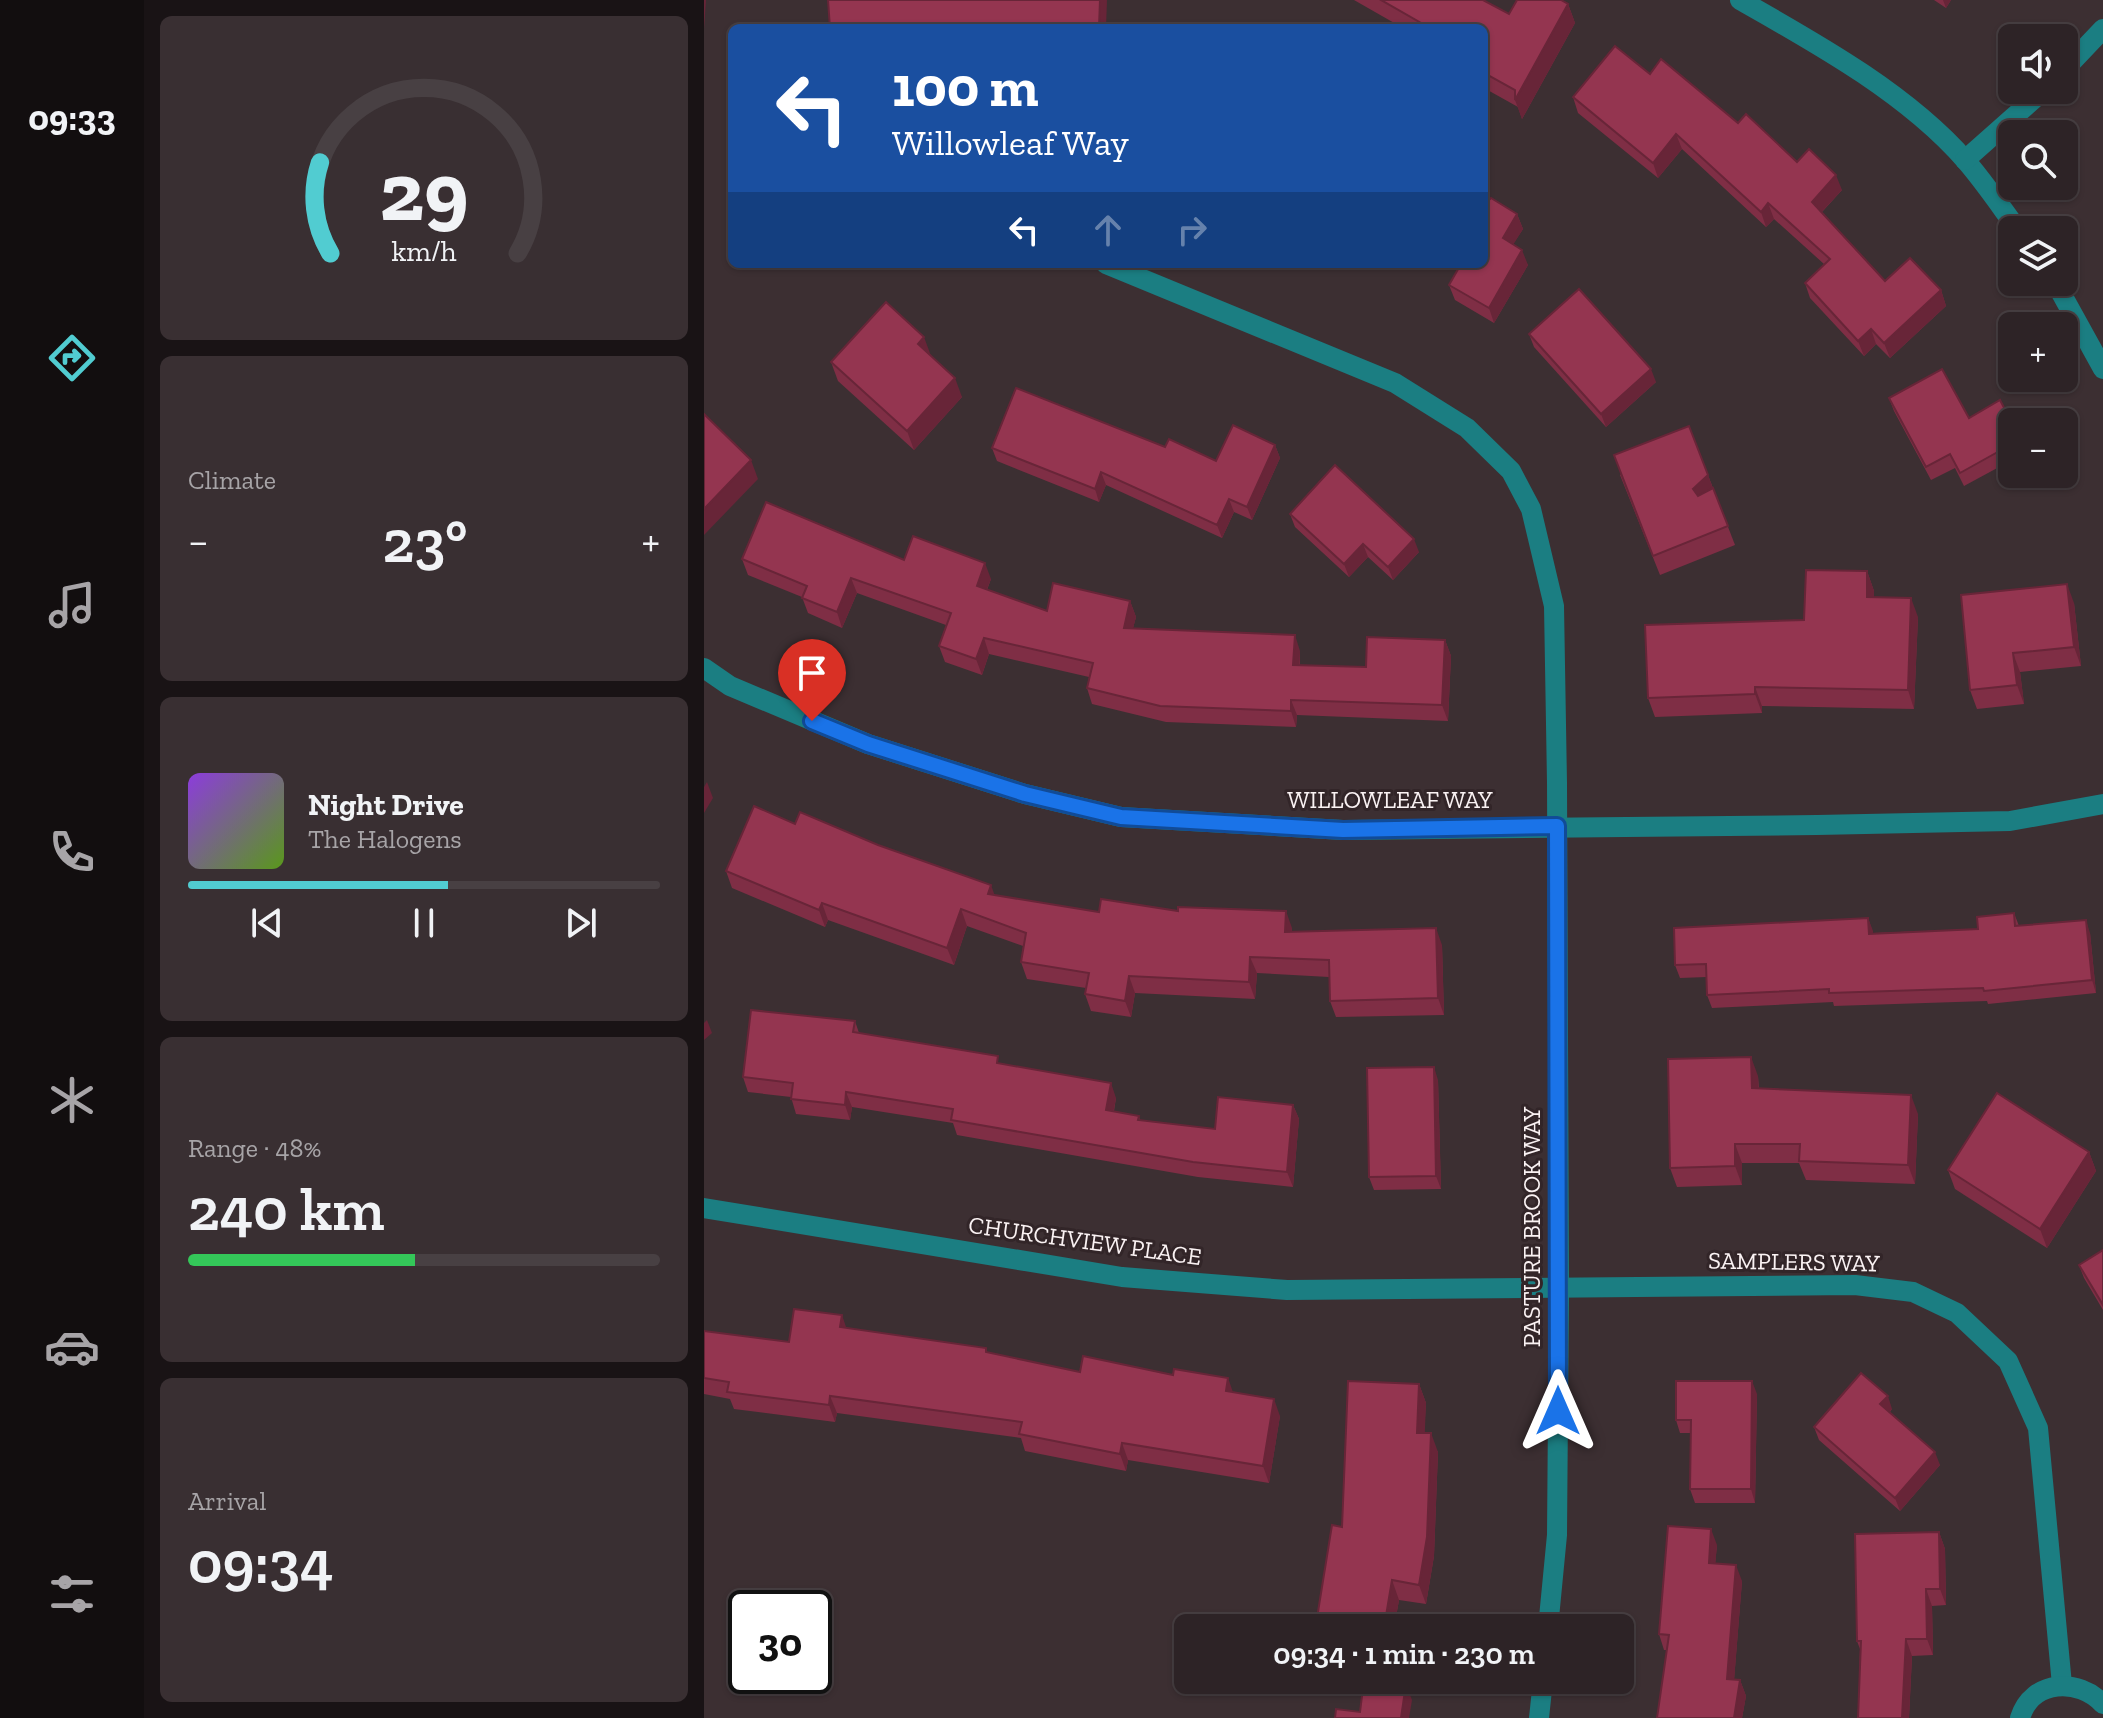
<!DOCTYPE html>
<html lang="en">
<head>
<meta charset="utf-8">
<style>
  :root { --surface:#2d2326; --page:#392f32; --text:#f1f3f6; --muted:#a7a4a7; --line:#484043; --accent:#51ccd1 }
  body { margin:0; font-family:"Zilla Slab",serif; background:var(--page); color:var(--text); height:100vh; display:flex; flex-direction:column; font-size:30px; white-space:nowrap }
  * { box-sizing:border-box; margin:0 }
  p { font-size:26px; color:var(--muted) }
  .icon { flex:none; width:44px; height:44px; fill:none; stroke:currentColor; stroke-width:2; stroke-linecap:round; stroke-linejoin:round }
  .map { position:relative; flex:1; overflow:hidden }
  .details { display:flex; flex-direction:column; gap:16px; padding:16px; background:#191315; width:560px }
  .details>* { flex:none }
  .hud { position:absolute; left:24px; top:24px; width:760px; height:244px; border-radius:12px; box-shadow:0 2px 6px #0004,0 0 0 2px var(--line); background:#1a4fa0; color:#fff; overflow:hidden }
  .controls { position:absolute; left:1294px; top:24px; display:grid; gap:16px }
  .controls a { display:grid; place-items:center; width:80px; height:80px; border-radius:12px; background:var(--surface); box-shadow:0 2px 6px #0004,0 0 0 2px var(--line); font-size:40px }
  .speed { position:absolute; left:24px; top:1590px; display:flex; gap:16px; font-size:40px; font-weight:700; text-align:center }
  .speed>* { display:grid; place-content:center; width:104px; height:104px; border-radius:50%; background:var(--surface); box-shadow:0 2px 6px #0004,0 0 0 2px var(--line); line-height:1 }
  .speed .limit { border:4px solid #111; border-radius:12px; background:#fff; color:#111 }
  .pin { position:absolute; display:grid; place-items:center; width:68px; height:68px; color:#fff; margin:-82px -34px; border-radius:50% 50% 50% 0; rotate:-45deg; box-shadow:0 0 8px #0007 }
  .pin .icon { rotate:45deg }
  .me { position:absolute; width:88px; margin:-44px; rotate:0deg; stroke-linejoin:round; filter:drop-shadow(0 0 6px #0008) }
  .turn { display:flex; align-items:center; gap:28px; height:168px; padding:0 32px; font-size:36px }
  .turn .icon { width:104px; height:104px; stroke-width:2.5 }
  .turn b { display:block; font-size:56px; line-height:68px }
  .lanes { display:flex; align-items:center; height:76px; padding:0 32px; background:#0003; justify-content:center; gap:40px; direction:ltr }
  .lanes .off { opacity:.35 }
  .big { font-size:60px; font-weight:600; line-height:1.1 }
  .details .tile { flex:1; display:flex; flex-direction:column; justify-content:center; gap:12px; min-width:0; padding:0 28px; border-radius:12px; background:var(--page) }
  .details .dial { align-items:center; gap:0 }
  .dial svg { height:208px; overflow:visible; fill:none; stroke:var(--line); stroke-width:7; stroke-linecap:round; text-anchor:middle }
  .dial text { fill:var(--text); stroke:none }
  .song { display:flex; align-items:center; gap:24px }
  .cover { width:96px; height:96px; border-radius:12px; background:linear-gradient(135deg,hsl(270 70% 55%),hsl(90 70% 35%)) }
  .played { height:8px; border-radius:4px; background:linear-gradient(90deg,var(--accent) 55%,var(--line) 55%) }
  .keys { display:flex; justify-content:space-around; direction:ltr }
  .heat { display:flex; justify-content:space-between; align-items:center; font-size:44px; direction:ltr }
  .charge { height:12px; border-radius:6px; background:linear-gradient(90deg,#34c759 48%,var(--line) 0) }
  .trip { position:absolute; left:470px; top:1614px; width:460px; height:80px; border-radius:12px; background:var(--surface); box-shadow:0 2px 6px #0004,0 0 0 2px var(--line); font-weight:600; line-height:80px; text-align:center }
  main { display:flex; flex:1; min-height:0 }
  .dock { display:flex; flex-direction:column; width:144px; justify-content:space-around; align-items:center; background:#120e0f; color:var(--muted) }
  .dock .icon { width:56px; height:56px }
  .dock .current { color:var(--accent) }
  .dock b { font-size:36px; color:var(--text) }
  .map>svg:first-child { display:block }
  .lines { fill:none; stroke-linecap:round; stroke-linejoin:round }
  .minor { stroke:#1b7e82; stroke-width:20 }
  .wall { fill:#7f2e45 }
  .shaded-wall { fill:#682538 }
  .building { fill:#943550; stroke:#682538; stroke-width:2 }
  .route-casing { stroke:#114b97; stroke-width:20 }
  .route { stroke:#1a73e8; stroke-width:14 }
  .labels { text-anchor:middle; stroke-width:6; stroke-linejoin:round; paint-order:stroke }
  .street-label { font-size:24px; fill:#faf2f3; stroke:#322528 }
</style>
</head>
<body>
<main>
<nav class="dock">
<b>09:33</b>
<svg class="icon current" aria-label="directions" viewBox="0 0 24 24"><path d="M12 3l9 9-9 9-9-9zM9 14v-3h6M13 9l2 2-2 2"/></svg>
<svg class="icon" aria-label="music" viewBox="0 0 24 24"><path d="M9 18V5l10-2v13"/><circle cx="6" cy="18" r="3"/><circle cx="16" cy="16" r="3"/></svg>
<svg class="icon" aria-label="phone" viewBox="0 0 24 24"><path d="M5 4h4l2 5-3 2q2 4 5 5l2-3 5 2v4C11 20 4 13 5 4z"/></svg>
<svg class="icon" aria-label="climate" viewBox="0 0 24 24"><path d="M12 3v18M4 7l16 10M4 17L20 7"/></svg>
<svg class="icon" aria-label="car" viewBox="0 0 24 24"><path d="M5 17H2v-5l4-1 3-4h7l3 4 3 1v5h-3M9 17h6M6 11h13"/><circle cx="7" cy="17" r="2"/><circle cx="17" cy="17" r="2"/></svg>
<svg class="icon" aria-label="filters" viewBox="0 0 24 24"><path d="M4 7h16M4 17h16"/><circle cx="9" cy="7" r="2"/><circle cx="15" cy="17" r="2"/></svg>
</nav>
<section class="details">
<div class="tile dial"><svg viewBox="0 0 100 80">
<path d="M14 69A42 42 0 1 1 86 69"/>
<path d="M14 69A42 42 0 0 1 10 34" stroke="#51ccd1"/>
<text x="50" y="56" font-size="32" font-weight="700">29</text>
<text x="50" y="72" font-size="11">km/h</text>
</svg></div>
<div class="tile"><p>Climate</p>
<div class="heat"><a>−</a><b class="big">23°</b><a>+</a></div>
</div>
<div class="tile">
<div class="song"><i class="cover"></i><div><b>Night Drive</b><p>The Halogens</p></div></div>
<div class="played"></div>
<div class="keys"><svg class="icon" aria-label="previous" viewBox="0 0 24 24"><path d="M18 5L8 12l10 7zM5 5v14"/></svg><svg class="icon" aria-label="pause" viewBox="0 0 24 24"><path d="M8 5v14M16 5v14"/></svg><svg class="icon" aria-label="next" viewBox="0 0 24 24"><path d="M6 5l10 7-10 7zM19 5v14"/></svg></div>
</div>
<div class="tile"><p>Range · 48%</p><b class="big">240 km</b><div class="charge"></div></div>
<div class="tile"><p>Arrival</p><b class="big">09:34</b></div>
</section>
<div class="map">
<svg width="1399" height="1718" viewBox="0 0 1399 1718">
  <rect width="100%" height="100%" fill="#3c2f32"/>
  <g class="lines">
    <g class="minor">
      <path d="M1036 0C1112 43 1204 94 1262 161 1281 183 1297 207 1314 230"/>
      <polyline points="1360,70 1399,29"/>
      <polyline points="1261,160 1340,90"/>
      <polyline points="402,264 691,383 763,428 807,471 827,509 850,606 853,783 855,1289 853,1535 844,1628"/>
      <polyline points="1351,282 1399,369"/>
      <polyline points="0,668 26,686 164,744 321,794 417,817 639,830 1113,825 1306,821 1399,804"/>
      <polyline points="0,1208 418,1277 583,1290 1151,1285 1209,1292 1253,1313 1304,1361 1334,1428 1358,1685"/>
      <polyline points="835,1718 839,1680"/>
      <path d="M1316 1718C1328 1679 1375 1678 1399 1704"/>
    </g>
  </g>
  <g class="wall">
    <polygon points="650,0 779,0 805,14 864,4 871,23 818,119 814,107 780,88 780,28 699,28"/>
    <polygon points="1230,0 1247,0 1242,8"/>
    <polygon points="946,74 1034,123 1138,190 1118,212 1181,281 1237,290 1242,306 1186,358 1172,344 1160,356 1106,298 1101,283 1120,264 1070,219 1062,227 978,149 954,178 874,113 869,97"/>
    <polygon points="784,201 813,214 819,229 809,244 824,265 790,323 751,300 745,285 780,264"/>
    <polygon points="825,334 952,382 902,427 830,347"/>
    <polygon points="227,356 258,397 210,450 134,381 127,362"/>
    <polygon points="1185,398 1265,418 1308,423 1308,460 1260,486 1251,468 1227,480 1190,411"/>
    <polygon points="985,426 1031,545 956,575 916,475"/>
    <polygon points="571,445 576,458 548,520 530,512 518,538 402,485 395,502 293,461 288,448 461,447 512,461"/>
    <polygon points="586,514 715,552 689,580 664,557 645,577 591,527"/>
    <polygon points="38,559 200,560 287,579 283,590 343,611 426,601 432,617 429,628 596,651 596,665 662,667 741,640 747,656 744,721 593,715 592,727 462,722 388,704 383,688 385,677 285,654 278,675 241,662 235,646 242,625 153,593 138,628 104,613 98,597 44,575"/>
    <polygon points="1163,571 1170,591 1170,597 1214,617 1210,709 1058,706 1058,713 951,717 944,698 1100,620"/>
    <polygon points="1257,595 1370,603 1377,666 1316,672 1320,704 1273,709 1266,690"/>
    <polygon points="91,824 291,895 395,912 474,911 588,928 588,932 738,945 740,1015 632,1017 626,1001 625,977 553,973 551,999 431,993 427,1017 387,1011 381,994 382,988 323,979 317,962 319,946 263,926 250,965 124,920 121,927 28,888 22,871"/>
    <polygon points="1310,913 1315,926 1386,933 1392,993 1284,1004 1283,1001 1130,1006 1129,1002 1008,1008 1003,995 1003,977 976,978 971,965 1164,918 1169,933 1274,929"/>
    <polygon points="151,1021 155,1033 297,1064 412,1098 410,1111 435,1116 436,1120 511,1129 589,1105 595,1119 589,1187 494,1177 253,1135 249,1123 148,1107 146,1120 92,1114 87,1097 44,1092 39,1077"/>
    <polygon points="1054,1076 1055,1089 1214,1114 1211,1184 1102,1180 1095,1163 1038,1163 1038,1185 973,1187 966,1168"/>
    <polygon points="734,1080 737,1189 670,1190 665,1177"/>
    <polygon points="1385,1152 1392,1171 1343,1248 1251,1189 1244,1170"/>
    <polygon points="1399,1250 1399,1310 1380,1278 1375,1265"/>
    <polygon points="142,1328 284,1353 376,1372 529,1392 576,1416 565,1483 424,1460 422,1471 321,1451 317,1438 133,1413 131,1422 30,1409 26,1399 0,1394 0,1331 85,1342"/>
    <polygon points="715,1384 722,1403 720,1433 734,1452 730,1556 722,1604 695,1600 690,1628 613,1628 612,1624 638,1527"/>
    <polygon points="1053,1394 1051,1503 991,1503 986,1489 987,1433 976,1433 972,1420"/>
    <polygon points="1188,1409 1186,1412 1236,1465 1196,1511 1115,1440 1110,1427"/>
    <polygon points="1235,1532 1241,1549 1242,1605 1228,1606 1229,1655 1208,1656 1205,1718 1154,1718 1156,1649 1153,1641"/>
    <polygon points="1013,1545 1011,1564 1038,1581 1030,1680 1036,1680 1042,1696 1038,1718 953,1718 963,1650 960,1650 955,1634"/>
  </g>
  <g class="shaded-wall">
    <polygon points="0,0 2,0 0,29"/>
    <polygon points="396,0 403,0 402,28 395,28"/>
    <polygon points="1239,0 1247,0 1242,8"/>
    <polygon points="864,4 871,23 818,119 811,100"/>
    <polygon points="972,134 978,149 954,178 949,163"/>
    <polygon points="1132,175 1138,190 1113,217 1108,202"/>
    <polygon points="1064,203 1070,219 1062,227 1057,212"/>
    <polygon points="813,214 819,229 804,253 799,238"/>
    <polygon points="818,250 824,265 790,323 785,308"/>
    <polygon points="1237,290 1242,306 1186,358 1180,343"/>
    <polygon points="1167,329 1172,344 1160,356 1154,341"/>
    <polygon points="220,337 227,356 220,363 214,344"/>
    <polygon points="947,369 952,382 902,427 897,414"/>
    <polygon points="251,378 258,397 210,450 203,431"/>
    <polygon points="571,445 576,458 548,520 543,507"/>
    <polygon points="47,460 54,479 0,535 0,509"/>
    <polygon points="397,472 402,485 395,502 391,489"/>
    <polygon points="1004,475 1011,494 996,508 989,489"/>
    <polygon points="525,499 530,512 518,538 513,525"/>
    <polygon points="710,539 715,552 689,580 684,567"/>
    <polygon points="659,544 664,557 645,577 640,564"/>
    <polygon points="281,563 287,579 278,602 273,586"/>
    <polygon points="1163,571 1170,591 1170,616 1163,597"/>
    <polygon points="147,578 153,593 138,628 133,612"/>
    <polygon points="1363,584 1370,603 1377,666 1370,647"/>
    <polygon points="1207,598 1214,617 1210,709 1204,690"/>
    <polygon points="426,601 432,617 425,644 420,628"/>
    <polygon points="591,635 596,651 595,680 589,665"/>
    <polygon points="280,638 285,654 278,675 272,659"/>
    <polygon points="741,640 747,656 744,721 738,705"/>
    <polygon points="1309,653 1316,672 1320,704 1313,685"/>
    <polygon points="1051,687 1058,706 1058,713 1051,694"/>
    <polygon points="587,700 593,715 592,727 587,711"/>
    <polygon points="3,782 9,798 0,813 0,787"/>
    <polygon points="287,885 293,902 284,894"/>
    <polygon points="118,903 124,920 121,927 115,910"/>
    <polygon points="257,909 263,926 250,965 243,948"/>
    <polygon points="582,911 588,928 587,949 581,932"/>
    <polygon points="1164,918 1169,931 1170,947 1165,934"/>
    <polygon points="1382,920 1386,933 1392,993 1388,980"/>
    <polygon points="732,928 738,945 740,1015 734,998"/>
    <polygon points="546,957 553,973 551,999 545,982"/>
    <polygon points="425,976 431,993 427,1017 421,1001"/>
    <polygon points="3,1020 8,1033 0,1040 0,1023"/>
    <polygon points="1047,1057 1054,1076 1055,1107 1048,1088"/>
    <polygon points="730,1067 734,1080 737,1189 732,1176"/>
    <polygon points="407,1083 412,1098 407,1125 402,1110"/>
    <polygon points="142,1092 148,1107 146,1120 141,1105"/>
    <polygon points="1207,1095 1214,1114 1211,1184 1204,1165"/>
    <polygon points="589,1105 595,1119 589,1187 583,1172"/>
    <polygon points="1031,1144 1038,1163 1038,1185 1031,1166"/>
    <polygon points="1385,1152 1392,1171 1343,1248 1336,1229"/>
    <polygon points="138,1315 144,1333 136,1327"/>
    <polygon points="524,1378 530,1395 522,1391"/>
    <polygon points="1048,1381 1053,1394 1051,1503 1047,1489"/>
    <polygon points="715,1384 722,1403 720,1452 713,1433"/>
    <polygon points="126,1396 133,1413 131,1422 125,1405"/>
    <polygon points="1184,1396 1188,1409 1181,1417 1176,1404"/>
    <polygon points="570,1399 576,1416 565,1483 559,1466"/>
    <polygon points="727,1433 734,1452 730,1556 722,1604 715,1585"/>
    <polygon points="418,1443 424,1460 422,1471 416,1454"/>
    <polygon points="1231,1452 1236,1465 1196,1511 1191,1498"/>
    <polygon points="1007,1529 1013,1545 1010,1579 1005,1563"/>
    <polygon points="1235,1532 1241,1549 1242,1605 1236,1589"/>
    <polygon points="1032,1565 1038,1581 1029,1694 1023,1679"/>
    <polygon points="688,1580 695,1600 690,1628 680,1628"/>
    <polygon points="1222,1589 1228,1606 1229,1655 1223,1639"/>
    <polygon points="1202,1639 1208,1656 1205,1718 1198,1718"/>
    <polygon points="1036,1680 1042,1696 1038,1718 1030,1718"/>
    <polygon points="702,1684 708,1700 705,1718 697,1718"/>
  </g>
  <g class="building">
    <polygon points="124,0 396,0 395,28 126,28"/>
    <polygon points="677,0 779,0 805,14 813,0 857,0 864,4 811,100 811,90 780,73 780,28 726,28"/>
    <polygon points="911,46 946,74 957,59 1034,123 1042,114 1093,162 1105,149 1132,175 1108,202 1181,281 1206,258 1237,290 1180,343 1167,329 1154,341 1101,283 1126,259 1064,203 1057,212 972,134 949,163 869,97"/>
    <polygon points="780,198 784,201 787,198 813,214 799,238 818,250 785,308 745,285 757,264 780,264"/>
    <polygon points="875,289 947,369 897,414 825,334"/>
    <polygon points="182,302 220,337 214,344 251,378 203,431 127,362"/>
    <polygon points="1238,369 1265,418 1296,400 1308,423 1308,444 1256,473 1246,454 1222,467 1185,398"/>
    <polygon points="312,388 461,447 465,439 512,461 529,425 571,445 543,507 525,499 513,525 397,472 391,489 288,448"/>
    <polygon points="0,414 47,460 0,509"/>
    <polygon points="985,426 1004,475 989,489 994,496 1009,488 1024,526 949,556 910,455"/>
    <polygon points="631,465 710,539 684,567 659,544 640,564 586,514"/>
    <polygon points="62,502 200,560 209,536 281,563 273,586 343,611 349,583 426,601 420,628 591,635 589,665 662,667 663,637 741,640 738,705 587,700 587,711 456,706 383,688 389,663 280,638 272,659 235,646 247,613 147,578 133,612 98,598 103,586 38,559"/>
    <polygon points="1102,570 1163,571 1163,597 1207,598 1204,690 1051,687 1051,694 944,698 941,625 1100,620"/>
    <polygon points="1363,584 1370,647 1309,653 1313,685 1266,690 1257,595"/>
    <polygon points="50,806 91,824 96,812 174,845 287,885 284,894 395,912 397,899 474,911 474,907 582,911 581,932 732,928 734,998 626,1001 625,960 546,957 545,982 425,976 421,1001 381,994 385,973 317,962 322,933 257,909 243,948 118,903 115,910 22,871"/>
    <polygon points="1310,913 1311,926 1382,920 1388,980 1280,991 1279,988 1125,993 1125,989 1003,995 1002,964 971,965 970,928 1164,918 1165,934 1274,929 1273,917"/>
    <polygon points="47,1010 151,1021 149,1032 294,1056 293,1063 407,1083 402,1110 435,1116 434,1120 511,1129 514,1097 589,1105 583,1172 489,1162 247,1120 249,1109 142,1092 141,1105 87,1099 89,1083 39,1077"/>
    <polygon points="1047,1057 1048,1088 1207,1095 1204,1165 1095,1161 1096,1144 1031,1144 1031,1166 966,1168 964,1059"/>
    <polygon points="730,1067 732,1176 665,1177 663,1068"/>
    <polygon points="1293,1093 1385,1152 1336,1229 1244,1170"/>
    <polygon points="1399,1250 1399,1305 1375,1265"/>
    <polygon points="90,1309 138,1315 136,1327 282,1348 282,1352 376,1372 379,1356 469,1375 470,1369 524,1378 522,1391 570,1399 559,1466 418,1443 416,1454 315,1434 318,1422 126,1396 125,1405 23,1392 25,1382 0,1378 0,1331 85,1342"/>
    <polygon points="1157,1373 1184,1396 1176,1404 1231,1452 1191,1498 1110,1427"/>
    <polygon points="644,1381 715,1384 713,1433 727,1433 723,1537 715,1585 688,1580 680,1628 635,1628 612,1624 628,1525 638,1527"/>
    <polygon points="972,1381 1048,1381 1047,1489 986,1489 987,1420 972,1420"/>
    <polygon points="964,1526 1007,1529 1005,1563 1032,1565 1023,1679 1036,1680 1030,1718 953,1718 965,1635 955,1634"/>
    <polygon points="1235,1532 1236,1589 1222,1589 1223,1639 1202,1639 1198,1718 1154,1718 1157,1641 1153,1641 1151,1534"/>
    <polygon points="660,1680 674,1680 702,1684 697,1718 631,1718 632,1709 656,1712"/>
  </g>
  <g class="lines">
    <g class="route-casing">
      <polyline id="route" points="108,721 164,744 321,794 417,817 639,830 853,826 854,1411"/>
    </g>
    <use href="#route" class="route"/>
  </g>
  <g class="labels">
    <g class="street-label">
      <text x="686" y="808">WILLOWLEAF WAY</text>
      <text transform="translate(828 1227) rotate(-90)" y="8">PASTURE BROOK WAY</text>
      <text transform="translate(381 1241) rotate(8)" y="8">CHURCHVIEW PLACE</text>
      <text transform="translate(1090 1262) rotate(1)" y="8">SAMPLERS WAY</text>
    </g>
  </g>
</svg>
<div class="controls">
<a><svg class="icon" aria-label="sound" viewBox="0 0 24 24"><path d="M4 9h4l5-4v14l-5-4H4zM17 9q2 3 0 6"/></svg></a>
<a><svg class="icon" aria-label="search" viewBox="0 0 24 24"><circle cx="10" cy="10" r="6"/><path d="M15 15l6 6"/></svg></a>
<a><svg class="icon" aria-label="layers" viewBox="0 0 24 24"><path d="M12 4l9 5-9 5-9-5zM3 14l9 5 9-5"/></svg></a>
<a>+</a>
<a>−</a>
</div>
<div class="speed"><div class="limit">30</div></div>
<div class="pin" style="left:108px;top:721px;background:#d93025"><svg class="icon" aria-label="arrive" viewBox="0 0 24 24"><path d="M6 21V4h12l-3 4 3 4H6"/></svg></div>
<svg class="me" style="left:854px;top:1411px" viewBox="-20 -20 40 40"><path d="M0-17L14 15 0 8-14 15z" fill="#1a73e8" stroke="#fff" stroke-width="4"/></svg>
<div class="trip">09:34 · 1 min · 230 m</div>
<div class="hud">
<div class="turn"><svg class="icon" aria-label="left" viewBox="0 0 24 24"><path d="M17 20v-9H6M10 6l-5 5 5 5"/></svg><div><b>100 m</b>Willowleaf Way</div></div>
<div class="lanes"><svg class="icon" aria-label="left" viewBox="0 0 24 24"><path d="M17 20v-9H6M10 6l-5 5 5 5"/></svg><svg class="icon off" aria-label="ahead" viewBox="0 0 24 24"><path d="M12 20V5M6 11l6-6 6 6"/></svg><svg class="icon off" aria-label="right" viewBox="0 0 24 24"><path d="M7 20v-9h11M14 6l5 5-5 5"/></svg></div>
</div>
</div>
</main>
</body>
</html>
